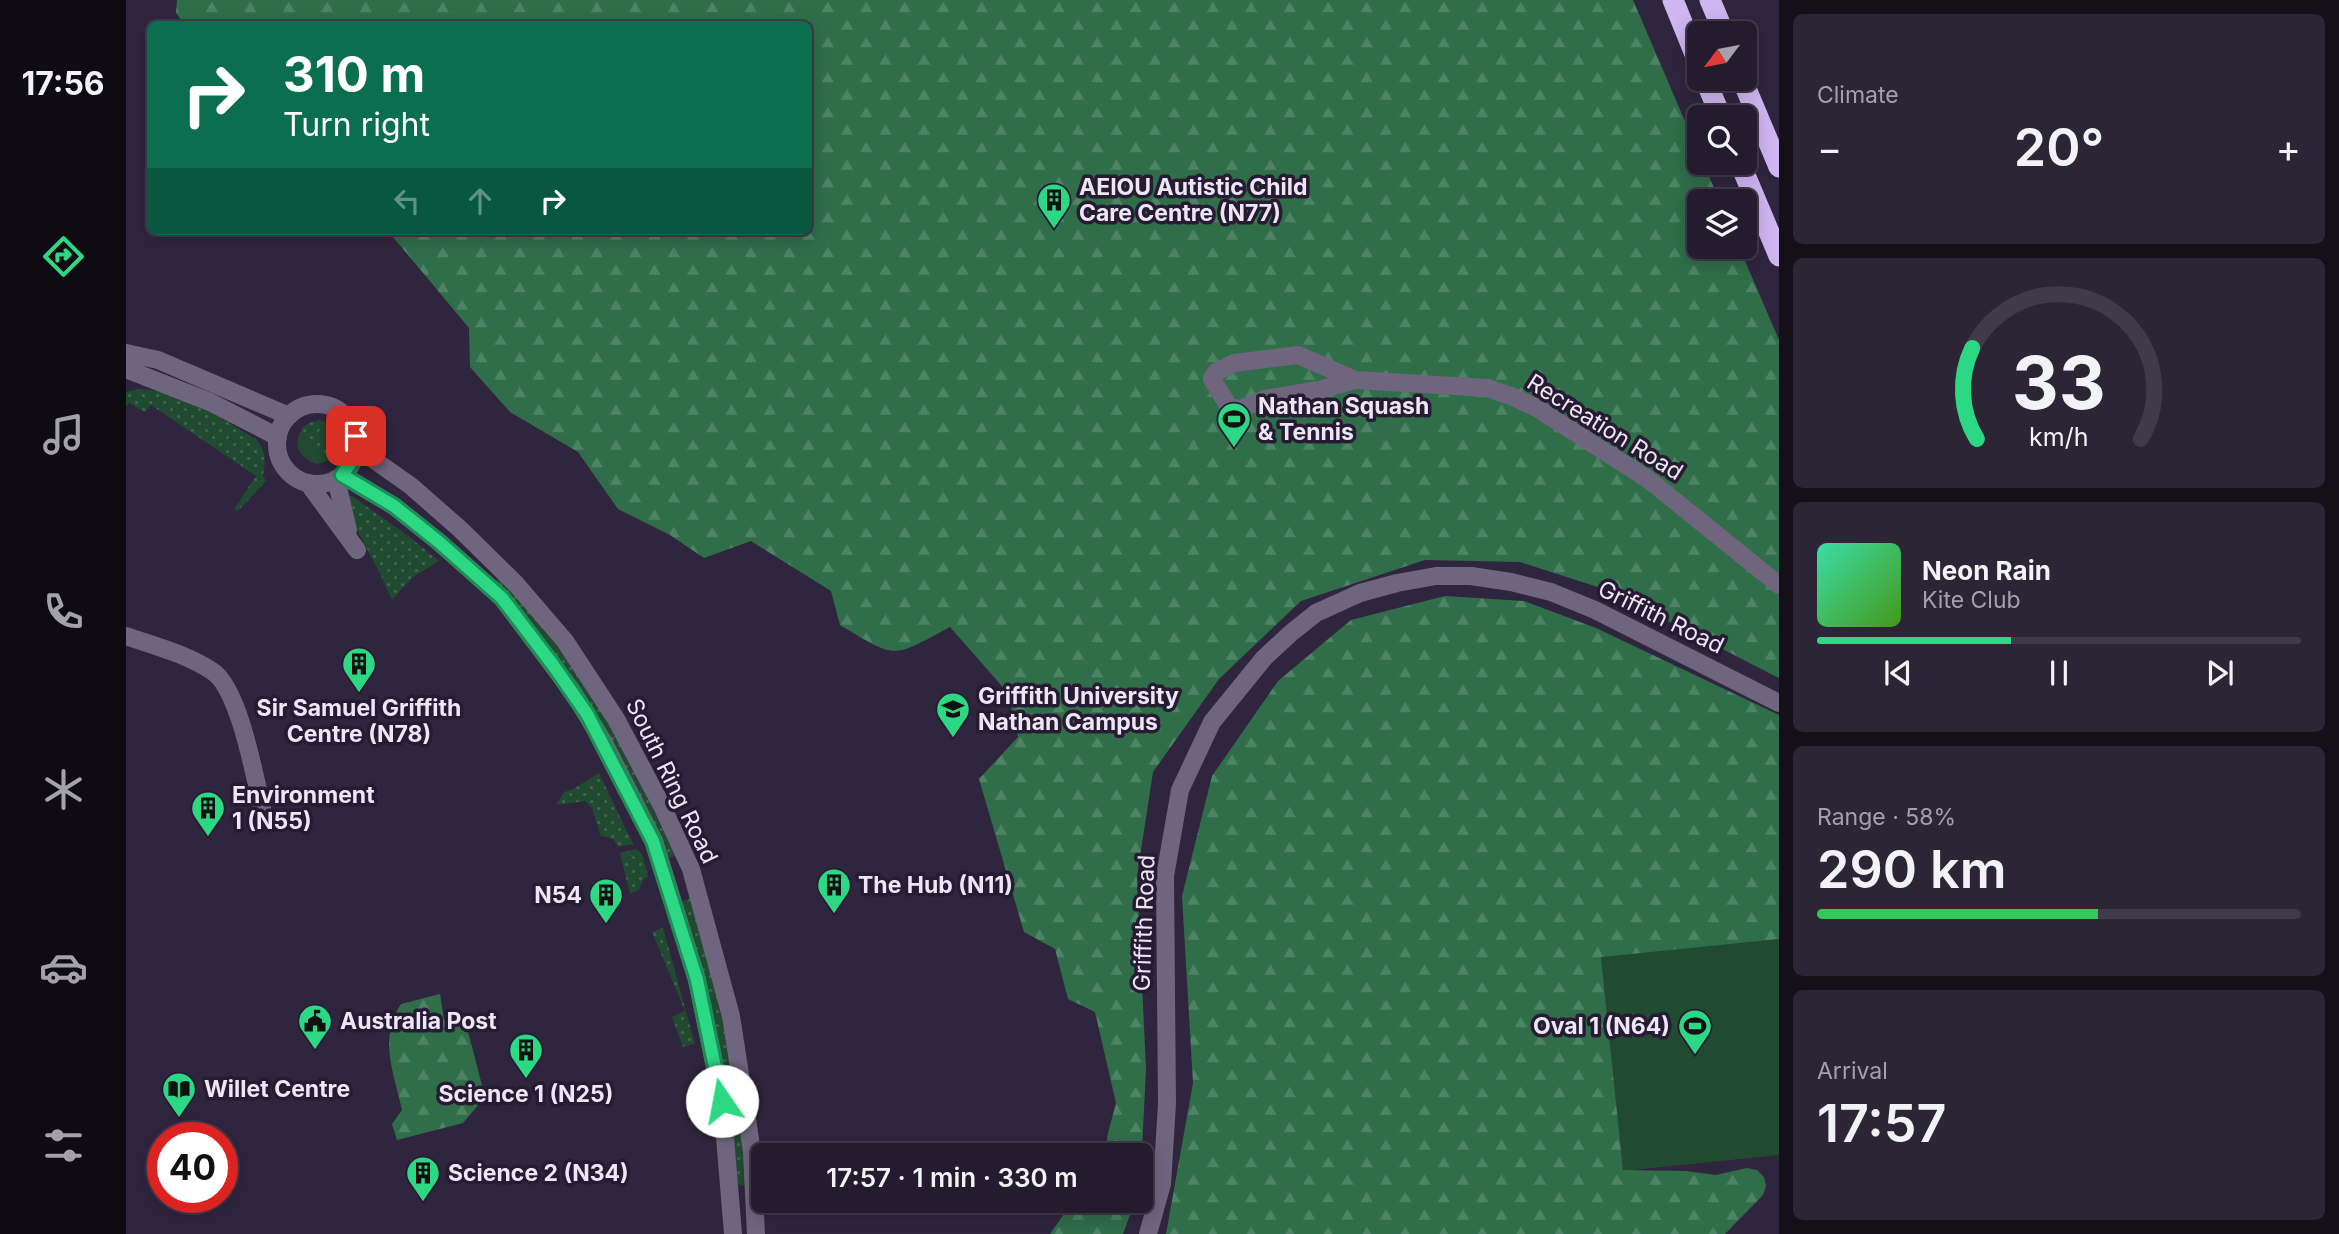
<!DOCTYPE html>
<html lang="en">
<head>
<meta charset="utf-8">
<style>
  :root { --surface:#241c2e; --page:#2c2536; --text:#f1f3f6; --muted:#a3a1aa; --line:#413a4a; --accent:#2dd884 }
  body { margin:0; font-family:Inter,sans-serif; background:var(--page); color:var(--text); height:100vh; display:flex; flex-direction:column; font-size:26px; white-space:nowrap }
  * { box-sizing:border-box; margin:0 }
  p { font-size:23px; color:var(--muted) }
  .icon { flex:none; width:38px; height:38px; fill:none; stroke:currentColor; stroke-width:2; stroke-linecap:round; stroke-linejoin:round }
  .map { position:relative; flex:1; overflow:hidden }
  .drawer { display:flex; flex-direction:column; gap:14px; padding:14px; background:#140f19; width:560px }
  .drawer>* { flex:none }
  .top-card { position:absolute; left:21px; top:21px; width:665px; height:214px; border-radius:10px; box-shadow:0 4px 18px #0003,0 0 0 2px var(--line); background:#0b6e4f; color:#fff; overflow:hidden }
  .needle { width:46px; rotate:238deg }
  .buttons { position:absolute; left:1561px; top:21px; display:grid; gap:14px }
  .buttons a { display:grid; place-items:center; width:70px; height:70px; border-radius:10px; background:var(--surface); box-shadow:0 4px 18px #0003,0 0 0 2px var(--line); font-size:35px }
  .speed { position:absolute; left:21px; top:1122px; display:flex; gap:14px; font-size:35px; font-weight:700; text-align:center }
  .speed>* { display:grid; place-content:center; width:91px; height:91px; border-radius:50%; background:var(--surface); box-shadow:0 4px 18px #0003,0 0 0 2px var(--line); line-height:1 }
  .speed .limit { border:10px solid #d22; background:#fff; color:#111 }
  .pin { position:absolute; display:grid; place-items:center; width:60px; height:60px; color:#fff; margin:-30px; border-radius:14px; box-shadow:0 4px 10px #0006 }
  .me { position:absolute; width:77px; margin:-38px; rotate:348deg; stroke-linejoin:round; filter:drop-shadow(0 0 5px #0008) }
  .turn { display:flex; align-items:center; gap:24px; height:147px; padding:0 21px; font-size:32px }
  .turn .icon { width:91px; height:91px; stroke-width:2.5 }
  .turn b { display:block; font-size:49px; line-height:60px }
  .lanes { display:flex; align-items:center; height:66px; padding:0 21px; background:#0003; justify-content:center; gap:35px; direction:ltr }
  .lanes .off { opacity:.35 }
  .big { font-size:52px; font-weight:600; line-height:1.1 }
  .drawer .widget { flex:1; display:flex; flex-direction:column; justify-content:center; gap:10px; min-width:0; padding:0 24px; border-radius:10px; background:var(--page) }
  .drawer .dial { align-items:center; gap:0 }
  .dial svg { height:182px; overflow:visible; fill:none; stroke:var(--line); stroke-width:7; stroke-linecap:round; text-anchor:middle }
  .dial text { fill:var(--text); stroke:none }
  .song { display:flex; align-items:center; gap:21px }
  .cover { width:84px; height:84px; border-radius:10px; background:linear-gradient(135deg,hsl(160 70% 55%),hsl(100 70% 35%)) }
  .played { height:7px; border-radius:4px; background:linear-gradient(90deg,var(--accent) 40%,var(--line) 40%) }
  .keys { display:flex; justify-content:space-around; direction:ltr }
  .heat { display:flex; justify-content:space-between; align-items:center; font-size:38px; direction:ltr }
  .charge { height:10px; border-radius:5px; background:linear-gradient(90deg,#34c759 58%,var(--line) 0) }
  .trip { position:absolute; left:625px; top:1143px; width:402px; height:70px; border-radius:10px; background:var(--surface); box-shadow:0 4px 18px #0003,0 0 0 2px var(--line); font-weight:600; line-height:70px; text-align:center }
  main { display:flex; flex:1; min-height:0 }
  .dock { display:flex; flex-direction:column; width:126px; justify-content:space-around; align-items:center; background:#0e0b12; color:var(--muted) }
  .dock .icon { width:49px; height:49px }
  .dock .active { color:var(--accent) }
  .dock b { font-size:32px; color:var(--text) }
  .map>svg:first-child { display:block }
  .grass { fill:#204b31 }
  .forest { fill:url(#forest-firs) }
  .garden { fill:url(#garden-dots) }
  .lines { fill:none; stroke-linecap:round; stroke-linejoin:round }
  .minor { stroke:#70657e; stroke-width:18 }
  .highway { stroke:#cfb5f2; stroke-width:21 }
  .route-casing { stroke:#1d8c56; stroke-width:18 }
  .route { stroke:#2dd884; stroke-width:12 }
  .labels { text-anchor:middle; stroke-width:7; stroke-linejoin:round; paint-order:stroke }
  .poi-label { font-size:23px; font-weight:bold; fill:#ede6f6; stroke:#261b33; text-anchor:start }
  .street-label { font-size:23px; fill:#ede6f6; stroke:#261b33 }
</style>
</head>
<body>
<main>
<nav class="dock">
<b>17:56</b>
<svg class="icon active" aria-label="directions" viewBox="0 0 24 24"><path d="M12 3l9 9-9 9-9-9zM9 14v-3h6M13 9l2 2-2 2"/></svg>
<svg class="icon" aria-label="music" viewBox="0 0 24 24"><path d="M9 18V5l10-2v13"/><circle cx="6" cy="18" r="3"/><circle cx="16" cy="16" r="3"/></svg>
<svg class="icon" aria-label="phone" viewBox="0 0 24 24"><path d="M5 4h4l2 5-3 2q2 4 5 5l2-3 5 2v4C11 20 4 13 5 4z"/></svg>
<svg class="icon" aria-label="climate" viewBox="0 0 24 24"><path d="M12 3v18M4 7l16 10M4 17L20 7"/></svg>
<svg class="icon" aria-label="car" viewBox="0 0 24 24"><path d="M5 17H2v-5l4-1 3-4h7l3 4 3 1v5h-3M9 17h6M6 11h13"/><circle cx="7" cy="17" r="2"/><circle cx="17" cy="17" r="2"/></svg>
<svg class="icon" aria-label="filters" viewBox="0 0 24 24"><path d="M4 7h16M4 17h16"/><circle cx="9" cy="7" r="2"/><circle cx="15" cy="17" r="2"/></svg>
</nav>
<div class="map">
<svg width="1653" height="1234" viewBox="0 0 1653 1234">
  <defs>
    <pattern id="forest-firs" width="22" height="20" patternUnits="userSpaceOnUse" patternTransform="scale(1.75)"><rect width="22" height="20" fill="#306e4a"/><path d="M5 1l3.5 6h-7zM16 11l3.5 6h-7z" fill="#4e8365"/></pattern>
    <pattern id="garden-dots" width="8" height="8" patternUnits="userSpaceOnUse" patternTransform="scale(1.75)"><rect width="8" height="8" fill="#204b31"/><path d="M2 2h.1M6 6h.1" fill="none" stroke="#41654f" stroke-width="1.8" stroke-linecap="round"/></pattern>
  </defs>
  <rect width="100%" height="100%" fill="#30253e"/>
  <g class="grass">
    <path d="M194 420C220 428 218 460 191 464 172 458 167 444 176 428L177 434 189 445 195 459 203 457V448L193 432 196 422Z"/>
    <polygon points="1653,939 1653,1155 1497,1171 1475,956"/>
  </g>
  <g class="forest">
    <path d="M51 0H1507L1573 154V163H1577L1594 201H1573V247H1613L1653 340V678L1481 590 1394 562 1299 560 1175 601 1093 679 1027 772 1011 876 1020 1069 1015 1169V1155H981V1137L990 1103 969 1012 942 999 929 949 898 932 853 779 892 737 882 693 824 627C766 658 772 660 714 625L705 591 625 541 578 558 544 535 492 509 452 452 384 412 344 367 343 328 262 231H682V24H58L50 13Z"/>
    <polygon points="1319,596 1398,601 1470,628 1653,715 1653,939 1475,957 1497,1170 1560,1171 1590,1175 1621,1168 1631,1170 1638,1177 1640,1186 1637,1195 1599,1234 1040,1234 1067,1083 1056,896 1086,776 1152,681 1225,620"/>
    <path d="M314 994 318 1020 338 1016 359 1097 337 1123 271 1140 266 1124 276 1110C268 1073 252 1039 275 1004Z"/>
    <polygon points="962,1200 1009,1201 997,1234 924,1234 938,1214"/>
  </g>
  <g class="garden">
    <path d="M13 389C56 391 94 418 130 439 140 451 140 461 137 476L140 481 111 512 109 508 130 476 25 405 19 412 3 403 0 407V392Z"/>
    <polygon points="194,420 197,424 193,432 203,448 203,457 200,460 195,459 189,445 177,434 176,428 183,423"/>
    <polygon points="226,496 281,535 313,561 287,577 266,600 254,573 226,521 222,497"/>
    <path d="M374 577C409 615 442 655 469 699 500 749 524 803 549 856L540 860 524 824 368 584Z"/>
    <polygon points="473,773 507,844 492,847 487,839 475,836 466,808 459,801 430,805 438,792 446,790"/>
    <polygon points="510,849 516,854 522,876 517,880 513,890 504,894 494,853"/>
    <polygon points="564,899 595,1004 613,1100 620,1185 617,1186 611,1184 606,1119 594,1046 575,963 556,902 558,900"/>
    <polygon points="537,928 569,1044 557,1047 546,1017 559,1011 526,932"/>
  </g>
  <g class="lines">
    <g class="minor">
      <polyline points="0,353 32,360 163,416"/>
      <polyline points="0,369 84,402 152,437"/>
      <polyline points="1229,380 1193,390 1139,399 1114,409 1103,407 1086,379 1090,372 1108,363 1172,355 1229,380 1362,388 1387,397 1409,407 1523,480 1653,585"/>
      <circle cx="191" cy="444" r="40"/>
      <polyline points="231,448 285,486 334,529 390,584 439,641 490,719 536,806 565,869 605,1016 626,1152 630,1234"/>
      <polyline points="216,475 268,506 313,542 376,598 446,691 478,743 528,841 571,980 596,1101 607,1234"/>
      <polyline points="210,479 222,530"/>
      <polyline points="182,483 231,550"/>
      <path d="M0 636C29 646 60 654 86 671 114 688 130 784 138 817"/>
      <polyline points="1022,1234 1036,1184 1041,1104 1039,876 1054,790 1086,722 1138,658 1165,633 1190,613 1234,593 1271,583 1310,576 1345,576 1385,582 1425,592 1469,610 1653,703"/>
    </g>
    <g class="highway">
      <polyline points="1547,0 1573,64"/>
      <polyline points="1584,0 1598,33"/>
      <polyline points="1579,79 1595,117"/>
      <polyline points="1616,79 1653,167"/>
      <polyline points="1614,163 1653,256"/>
    </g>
  </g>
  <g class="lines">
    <g class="route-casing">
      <polyline id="route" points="230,436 228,458 216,475 268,506 313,542 376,598 427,665 461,714 527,841 571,980 596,1101"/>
    </g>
    <use href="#route" class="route"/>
  </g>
  <defs>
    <g id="building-pin" transform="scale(1.75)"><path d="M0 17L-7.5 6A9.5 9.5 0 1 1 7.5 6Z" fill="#2dd884" stroke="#261b33"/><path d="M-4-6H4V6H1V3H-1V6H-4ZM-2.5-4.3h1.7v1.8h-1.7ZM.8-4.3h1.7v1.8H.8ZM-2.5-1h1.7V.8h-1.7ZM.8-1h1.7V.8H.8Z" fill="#111"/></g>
    <g id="stadium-pin" transform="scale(1.75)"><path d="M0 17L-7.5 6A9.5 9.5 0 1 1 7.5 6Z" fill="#2dd884" stroke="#261b33"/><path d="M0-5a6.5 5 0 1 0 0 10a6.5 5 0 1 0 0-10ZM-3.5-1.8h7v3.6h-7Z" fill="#111"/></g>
    <g id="university-pin" transform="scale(1.75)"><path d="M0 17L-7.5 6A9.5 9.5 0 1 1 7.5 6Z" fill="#2dd884" stroke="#261b33"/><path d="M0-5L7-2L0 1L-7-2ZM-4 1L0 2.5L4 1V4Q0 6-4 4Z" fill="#111"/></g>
    <g id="civic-pin" transform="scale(1.75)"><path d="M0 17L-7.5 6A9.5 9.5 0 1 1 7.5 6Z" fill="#2dd884" stroke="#261b33"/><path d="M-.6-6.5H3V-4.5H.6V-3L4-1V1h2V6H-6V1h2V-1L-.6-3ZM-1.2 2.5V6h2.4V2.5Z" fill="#111"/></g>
    <g id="library-pin" transform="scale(1.75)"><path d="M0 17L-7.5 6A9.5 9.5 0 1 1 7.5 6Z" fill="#2dd884" stroke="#261b33"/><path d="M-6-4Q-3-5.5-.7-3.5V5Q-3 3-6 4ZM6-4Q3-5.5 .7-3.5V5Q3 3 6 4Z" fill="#111"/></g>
  </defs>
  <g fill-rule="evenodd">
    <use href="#building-pin" x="928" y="200"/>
    <use href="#stadium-pin" x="1108" y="419"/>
    <use href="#building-pin" x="233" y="664"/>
    <use href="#university-pin" x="827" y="709"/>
    <use href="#building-pin" x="82" y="808"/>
    <use href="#building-pin" x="708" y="885"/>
    <use href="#building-pin" x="480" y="895"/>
    <use href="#civic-pin" x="189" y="1021"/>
    <use href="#stadium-pin" x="1569" y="1026"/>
    <use href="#building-pin" x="400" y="1050"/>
    <use href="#library-pin" x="53" y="1089"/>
    <use href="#building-pin" x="297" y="1173"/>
  </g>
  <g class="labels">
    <g class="poi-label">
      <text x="953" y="195">AEIOU Autistic Child<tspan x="953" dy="26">Care Centre (N77)</tspan></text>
      <text x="1132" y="414">Nathan Squash<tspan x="1132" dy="26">&amp; Tennis</tspan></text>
      <text x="852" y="704">Griffith University<tspan x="852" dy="26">Nathan Campus</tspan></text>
      <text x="233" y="716" text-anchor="middle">Sir Samuel Griffith<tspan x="233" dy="26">Centre (N78)</tspan></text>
      <text x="106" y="803">Environment<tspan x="106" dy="26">1 (N55)</tspan></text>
      <text x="732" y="893">The Hub (N11)</text>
      <text x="456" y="903" text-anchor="end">N54</text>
      <text x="214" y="1029">Australia Post</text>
      <text x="1544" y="1034" text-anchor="end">Oval 1 (N64)</text>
      <text x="78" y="1097">Willet Centre</text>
      <text x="400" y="1102" text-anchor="middle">Science 1 (N25)</text>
      <text x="322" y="1181">Science 2 (N34)</text>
    </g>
    <g class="street-label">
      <text transform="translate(1479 427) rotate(32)" y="8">Recreation Road</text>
      <text transform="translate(1535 617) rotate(26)" y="8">Griffith Road</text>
      <text transform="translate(546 781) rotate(64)" y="8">South Ring Road</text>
      <text transform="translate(1018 923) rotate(-88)" y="8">Griffith Road</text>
    </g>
  </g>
</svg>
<div class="buttons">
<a><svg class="needle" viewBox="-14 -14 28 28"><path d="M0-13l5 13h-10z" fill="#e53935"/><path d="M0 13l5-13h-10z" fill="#a3a1aa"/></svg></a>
<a><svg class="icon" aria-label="search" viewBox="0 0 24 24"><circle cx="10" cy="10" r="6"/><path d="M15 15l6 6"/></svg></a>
<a><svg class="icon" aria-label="layers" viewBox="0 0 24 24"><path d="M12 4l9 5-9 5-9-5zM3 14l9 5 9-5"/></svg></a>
</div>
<div class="speed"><div class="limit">40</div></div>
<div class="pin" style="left:230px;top:436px;background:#d93025"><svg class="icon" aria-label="arrive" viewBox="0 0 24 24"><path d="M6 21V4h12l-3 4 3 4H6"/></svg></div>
<svg class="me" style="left:596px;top:1101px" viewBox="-20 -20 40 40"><circle r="19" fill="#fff"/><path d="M0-13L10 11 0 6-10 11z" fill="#2dd884"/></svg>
<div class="trip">17:57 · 1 min · 330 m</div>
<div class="top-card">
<div class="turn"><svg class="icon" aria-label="right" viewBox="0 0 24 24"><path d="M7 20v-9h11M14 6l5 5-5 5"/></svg><div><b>310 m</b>Turn right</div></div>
<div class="lanes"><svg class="icon off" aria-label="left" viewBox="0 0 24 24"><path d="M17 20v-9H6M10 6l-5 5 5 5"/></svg><svg class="icon off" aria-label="ahead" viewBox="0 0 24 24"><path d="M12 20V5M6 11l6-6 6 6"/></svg><svg class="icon" aria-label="right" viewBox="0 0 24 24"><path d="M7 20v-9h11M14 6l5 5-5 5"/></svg></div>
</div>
</div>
<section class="drawer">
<div class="widget"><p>Climate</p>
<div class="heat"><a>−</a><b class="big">20°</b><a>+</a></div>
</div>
<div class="widget dial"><svg viewBox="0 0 100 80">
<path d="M14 69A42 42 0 1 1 86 69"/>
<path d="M14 69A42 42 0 0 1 12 29" stroke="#2dd884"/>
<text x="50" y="56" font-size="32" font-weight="700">33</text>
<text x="50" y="72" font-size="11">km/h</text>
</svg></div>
<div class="widget">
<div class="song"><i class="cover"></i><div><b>Neon Rain</b><p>Kite Club</p></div></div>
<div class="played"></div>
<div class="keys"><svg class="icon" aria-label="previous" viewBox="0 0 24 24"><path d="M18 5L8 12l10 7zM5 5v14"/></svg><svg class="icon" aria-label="pause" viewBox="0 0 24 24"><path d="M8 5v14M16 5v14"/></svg><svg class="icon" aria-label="next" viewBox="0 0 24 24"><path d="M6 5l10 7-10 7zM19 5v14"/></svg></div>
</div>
<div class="widget"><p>Range · 58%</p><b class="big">290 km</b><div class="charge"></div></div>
<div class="widget"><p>Arrival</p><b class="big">17:57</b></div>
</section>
</main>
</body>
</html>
